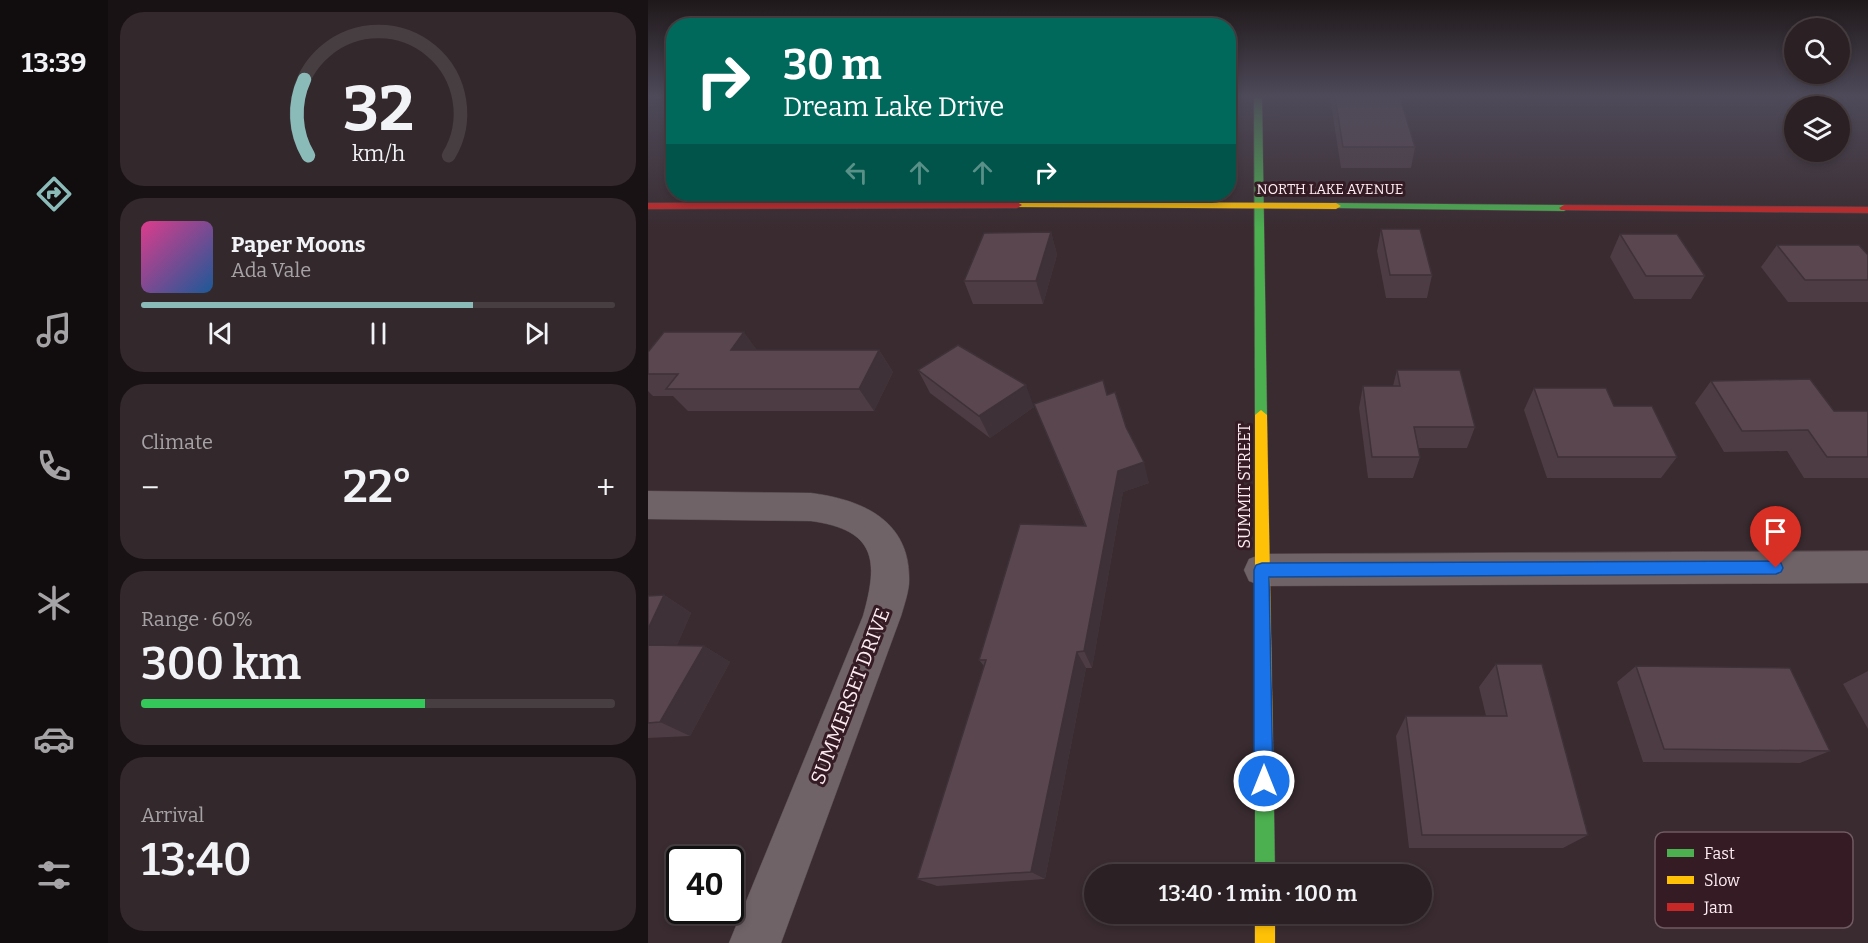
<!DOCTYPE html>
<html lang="en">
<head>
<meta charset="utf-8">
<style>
  :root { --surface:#2b2024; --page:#33282c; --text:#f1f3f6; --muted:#a6a3a6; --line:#473e41; --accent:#8bbbb9 }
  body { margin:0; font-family:Bitter,serif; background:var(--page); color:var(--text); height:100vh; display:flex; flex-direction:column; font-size:22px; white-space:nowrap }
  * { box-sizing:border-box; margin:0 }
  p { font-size:20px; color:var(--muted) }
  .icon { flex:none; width:33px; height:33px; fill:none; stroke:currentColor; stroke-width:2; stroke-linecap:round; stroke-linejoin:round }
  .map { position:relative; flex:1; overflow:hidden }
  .drawer { display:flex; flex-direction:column; gap:12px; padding:12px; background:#181214; width:540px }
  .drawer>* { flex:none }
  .top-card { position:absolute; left:18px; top:18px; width:570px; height:183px; border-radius:24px; box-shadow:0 3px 9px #0003,0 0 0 2px var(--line); background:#00695c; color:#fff; overflow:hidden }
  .controls { position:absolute; left:1136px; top:18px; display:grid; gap:12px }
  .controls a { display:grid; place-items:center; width:66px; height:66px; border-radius:50%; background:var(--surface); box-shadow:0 3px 9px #0003,0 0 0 2px var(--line); font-size:30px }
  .speed { position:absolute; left:18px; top:846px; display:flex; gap:12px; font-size:30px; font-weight:700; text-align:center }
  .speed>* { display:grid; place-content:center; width:78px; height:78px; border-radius:50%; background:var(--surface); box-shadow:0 3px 9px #0003,0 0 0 2px var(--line); line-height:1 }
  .speed .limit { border:3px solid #111; border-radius:9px; background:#fff; color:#111 }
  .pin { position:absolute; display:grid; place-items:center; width:51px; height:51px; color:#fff; margin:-62px -26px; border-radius:50% 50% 50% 0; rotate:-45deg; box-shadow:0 0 6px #0007 }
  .pin .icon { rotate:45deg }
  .me { position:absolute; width:66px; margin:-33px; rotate:0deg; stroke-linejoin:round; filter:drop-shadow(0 0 4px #0008) }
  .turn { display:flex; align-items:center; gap:21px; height:126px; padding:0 18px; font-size:27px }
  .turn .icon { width:78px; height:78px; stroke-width:2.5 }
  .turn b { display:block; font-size:42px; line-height:51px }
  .lanes { display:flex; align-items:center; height:57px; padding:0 18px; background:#0003; justify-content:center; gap:30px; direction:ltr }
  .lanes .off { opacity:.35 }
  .big { font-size:45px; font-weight:600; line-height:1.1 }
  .drawer .widget { flex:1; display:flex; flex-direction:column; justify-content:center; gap:9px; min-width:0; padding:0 21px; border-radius:24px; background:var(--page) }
  .drawer .dial { align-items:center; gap:0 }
  .dial svg { height:156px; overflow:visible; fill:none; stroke:var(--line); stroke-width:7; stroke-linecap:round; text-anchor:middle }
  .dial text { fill:var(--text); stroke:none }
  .song { display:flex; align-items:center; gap:18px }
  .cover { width:72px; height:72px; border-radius:9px; background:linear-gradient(135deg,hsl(330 70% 55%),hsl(210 70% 35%)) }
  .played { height:6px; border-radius:3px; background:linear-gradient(90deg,var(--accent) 70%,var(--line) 70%) }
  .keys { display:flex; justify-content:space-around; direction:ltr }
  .heat { display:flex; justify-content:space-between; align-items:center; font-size:33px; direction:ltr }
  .charge { height:9px; border-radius:4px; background:linear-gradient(90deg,#34c759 60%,var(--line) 0) }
  .trip { position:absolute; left:436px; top:864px; width:348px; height:60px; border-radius:30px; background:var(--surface); box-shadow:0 3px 9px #0003,0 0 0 2px var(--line); font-weight:600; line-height:60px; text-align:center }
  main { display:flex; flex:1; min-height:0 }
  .dock { display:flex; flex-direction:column; width:108px; justify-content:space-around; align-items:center; background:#110d0e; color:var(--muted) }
  .dock .icon { width:42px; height:42px }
  .dock .current { color:var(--accent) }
  .dock b { font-size:27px; color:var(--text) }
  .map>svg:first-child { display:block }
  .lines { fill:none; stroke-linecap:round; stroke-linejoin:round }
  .street-casing { stroke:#55474d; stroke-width:1 }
  .fast-casing { stroke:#55474d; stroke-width:1 }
  .slow-casing { stroke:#55474d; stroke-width:1 }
  .jam-casing { stroke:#55474d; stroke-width:1 }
  .street { fill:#6f6367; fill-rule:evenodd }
  .fast { fill:#4caf50; fill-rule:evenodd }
  .slow { fill:#ffc107; fill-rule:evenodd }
  .jam { fill:#c62828; fill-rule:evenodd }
  .wall { fill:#4d3c43 }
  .shaded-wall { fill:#3e3137 }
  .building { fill:#59464e; stroke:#3e3137; stroke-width:1.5 }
  .route { fill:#1a73e8; stroke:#114b97; stroke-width:1.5 }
  .labels { text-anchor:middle; stroke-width:6; stroke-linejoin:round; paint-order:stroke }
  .far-street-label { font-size:14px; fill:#ffedf3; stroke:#341b24 }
  .street-label { font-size:16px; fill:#ffedf3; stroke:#341b24 }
  .near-street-label { font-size:20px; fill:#ffedf3; stroke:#341b24 }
  .key { fill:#341b24; stroke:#715a62; stroke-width:1.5 }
  .key-label { font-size:16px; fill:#ffedf3 }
</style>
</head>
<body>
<main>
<nav class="dock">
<b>13:39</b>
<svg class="icon current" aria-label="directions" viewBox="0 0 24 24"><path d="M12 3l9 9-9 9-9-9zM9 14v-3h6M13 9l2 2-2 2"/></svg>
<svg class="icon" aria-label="music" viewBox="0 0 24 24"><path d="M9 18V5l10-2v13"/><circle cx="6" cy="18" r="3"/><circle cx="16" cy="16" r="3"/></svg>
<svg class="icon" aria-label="phone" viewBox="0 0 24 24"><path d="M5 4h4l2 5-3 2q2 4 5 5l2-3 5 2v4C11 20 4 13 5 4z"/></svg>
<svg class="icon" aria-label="climate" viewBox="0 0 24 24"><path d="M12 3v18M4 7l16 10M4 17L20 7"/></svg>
<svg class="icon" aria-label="car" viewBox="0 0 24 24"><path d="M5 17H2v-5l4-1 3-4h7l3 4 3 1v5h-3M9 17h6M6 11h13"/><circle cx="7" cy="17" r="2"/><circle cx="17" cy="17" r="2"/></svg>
<svg class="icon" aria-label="filters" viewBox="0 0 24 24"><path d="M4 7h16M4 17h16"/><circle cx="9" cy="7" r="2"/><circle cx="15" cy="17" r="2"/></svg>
</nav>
<section class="drawer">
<div class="widget dial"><svg viewBox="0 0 100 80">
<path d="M14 69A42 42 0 1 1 86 69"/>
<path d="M14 69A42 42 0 0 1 12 30" stroke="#8bbbb9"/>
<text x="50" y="56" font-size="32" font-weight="700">32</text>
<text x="50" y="72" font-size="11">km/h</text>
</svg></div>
<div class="widget">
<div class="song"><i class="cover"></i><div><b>Paper Moons</b><p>Ada Vale</p></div></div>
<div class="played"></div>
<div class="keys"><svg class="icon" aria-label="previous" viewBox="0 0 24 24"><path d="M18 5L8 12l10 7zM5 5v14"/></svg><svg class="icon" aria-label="pause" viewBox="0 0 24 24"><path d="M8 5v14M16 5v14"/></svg><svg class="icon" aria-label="next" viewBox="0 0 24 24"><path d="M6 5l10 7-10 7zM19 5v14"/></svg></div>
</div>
<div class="widget"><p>Climate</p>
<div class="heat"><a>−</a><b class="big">22°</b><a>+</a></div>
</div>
<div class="widget"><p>Range · 60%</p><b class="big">300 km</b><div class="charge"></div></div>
<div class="widget"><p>Arrival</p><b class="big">13:40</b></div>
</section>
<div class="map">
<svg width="1220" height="943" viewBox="0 0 1220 943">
  <rect width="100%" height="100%" fill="#392b30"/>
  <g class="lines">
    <g class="street-casing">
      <g id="street">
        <path d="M0 491 163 493C217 500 264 522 261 584 260 594 256 606 253 616L133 943H81L215 616C231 560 228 530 163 521L0 519Z"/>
        <polygon points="1220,551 1220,583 614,586 601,581 596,570 601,559 614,554"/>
      </g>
    </g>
    <g class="fast-casing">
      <g id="fast">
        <polygon points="606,97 614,97 619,415 613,420 607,415"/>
        <polygon points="688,203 916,205 921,208 916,211 685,208 685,204"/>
        <polygon points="616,732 622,735 625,741 627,874 607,874 607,741 610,735"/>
      </g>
    </g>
    <g class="slow-casing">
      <g id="slow">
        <polygon points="369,202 688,203 693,206 688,209 366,207 364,205"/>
        <polygon points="613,410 619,415 625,741 622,747 616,750 610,747 607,741 607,415"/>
        <rect x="607" y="914" width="20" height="29"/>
      </g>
    </g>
    <g class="jam-casing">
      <g id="jam">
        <polygon points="0,203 369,202 374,205 369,208 0,209"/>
        <polygon points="916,205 1220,207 1220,213 913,210 911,208"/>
      </g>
    </g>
    <use href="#street" class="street"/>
    <use href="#fast" class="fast"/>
    <use href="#slow" class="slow"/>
    <use href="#jam" class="jam"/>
  </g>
  <g class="wall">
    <polygon points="682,97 752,97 767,147 763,168 693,168"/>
    <polygon points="733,229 784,275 779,298 738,298 729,251"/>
    <polygon points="403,232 409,255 395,304 325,304 316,281"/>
    <polygon points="972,234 1057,276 1043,299 986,299 962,257"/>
    <polygon points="1129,245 1220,255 1220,302 1140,302 1113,267"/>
    <polygon points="110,350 231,350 245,372 226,411 40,411 25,396 5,396 0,391 0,352"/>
    <polygon points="270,370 386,407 342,438 282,393"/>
    <polygon points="749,370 827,427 819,448 770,448 772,457 765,478 720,478 711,408 715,386 745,386"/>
    <polygon points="1063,381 1186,411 1220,411 1220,478 1156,478 1139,451 1076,452 1047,403"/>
    <polygon points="886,388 966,406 1029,457 1013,478 899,478 876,410"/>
    <polygon points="459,395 478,427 501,483 475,492 444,668 438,668 397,879 289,886 269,879 336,666 331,660 437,526 386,404"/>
    <polygon points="16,595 43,613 29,645 56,646 82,662 42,736 0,738 0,596"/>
    <polygon points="848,664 940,835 915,848 761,848 748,736 758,716 838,716 831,687"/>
    <polygon points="988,666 1182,751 1152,763 995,762 969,682"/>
    <polygon points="1220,671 1220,729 1195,684"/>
  </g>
  <g class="shaded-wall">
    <polygon points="403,232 409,255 395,304 388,281"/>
    <polygon points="96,332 113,355 83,350"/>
    <polygon points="231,350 245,372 226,411 211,389"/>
    <polygon points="378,385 386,407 342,438 331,416"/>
    <polygon points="496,462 501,483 475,492 444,668 436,651 470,471"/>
    <polygon points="16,595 43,613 22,662 0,649 0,629"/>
    <polygon points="56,646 82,662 42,736 12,722"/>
    <polygon points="429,652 438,668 397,879 383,872"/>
  </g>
  <g class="building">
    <polygon points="687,97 752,97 767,147 695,147"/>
    <polygon points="733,229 772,229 784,275 742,275"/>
    <polygon points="403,232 388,281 316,281 336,233"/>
    <polygon points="972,234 1029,234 1057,276 998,276"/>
    <polygon points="1129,245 1211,245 1220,255 1220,280 1157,280"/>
    <polygon points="16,332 96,332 83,350 231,350 211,389 18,389 30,374 0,374 0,352"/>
    <polygon points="310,345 378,385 331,416 270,370"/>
    <polygon points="749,370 812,370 827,427 766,427 772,457 724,457 715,386 752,386"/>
    <polygon points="1162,379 1186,411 1220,411 1220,457 1179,457 1160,430 1094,431 1063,381"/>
    <polygon points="455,380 459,395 467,392 478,427 496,462 470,471 436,651 429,652 383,872 269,879 338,660 331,660 372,524 438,526 386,404"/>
    <polygon points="886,388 958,388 966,406 1004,406 1029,457 910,457"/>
    <polygon points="16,595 0,629 0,596"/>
    <polygon points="0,645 56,646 12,722 0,723"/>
    <polygon points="848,664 894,664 940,835 774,835 758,716 859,716"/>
    <polygon points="988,666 1142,668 1182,751 1016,749"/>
  </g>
  <linearGradient id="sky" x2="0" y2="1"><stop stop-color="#1f181a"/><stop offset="0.42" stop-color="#4e4a59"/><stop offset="1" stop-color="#4e4a59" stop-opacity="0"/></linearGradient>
  <rect width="1220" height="229" fill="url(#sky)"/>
  <polygon class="route" points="1128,561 1133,563 1135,568 1133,572 1128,574 621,577 625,781 622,787 616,790 609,787 606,781 606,570 608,565 614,563"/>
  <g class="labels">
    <g class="far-street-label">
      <text x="682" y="194">NORTH LAKE AVENUE</text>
    </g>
    <g class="street-label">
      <text transform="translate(596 486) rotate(-90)" y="6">SUMMIT STREET</text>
    </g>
    <g class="near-street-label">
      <text transform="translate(202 696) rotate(-69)" y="7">SUMMERSET DRIVE</text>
    </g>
  </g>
  <rect x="1007" y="832" width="198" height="96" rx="9" class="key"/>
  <rect x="1019" y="849" width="27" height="8" fill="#4caf50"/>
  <rect x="1019" y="876" width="27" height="8" fill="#ffc107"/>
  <rect x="1019" y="903" width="27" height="8" fill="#c62828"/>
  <g class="key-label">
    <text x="1056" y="859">Fast</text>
    <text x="1056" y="886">Slow</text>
    <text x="1056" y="913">Jam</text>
  </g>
</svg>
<div class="controls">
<a><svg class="icon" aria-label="search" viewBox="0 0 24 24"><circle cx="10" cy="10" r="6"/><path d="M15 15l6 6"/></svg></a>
<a><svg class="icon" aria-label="layers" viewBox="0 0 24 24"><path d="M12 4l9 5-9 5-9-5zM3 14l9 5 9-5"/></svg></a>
</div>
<div class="speed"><div class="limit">40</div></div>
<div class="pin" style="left:1128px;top:568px;background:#d93025"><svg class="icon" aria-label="arrive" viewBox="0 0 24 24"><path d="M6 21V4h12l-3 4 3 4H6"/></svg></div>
<svg class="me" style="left:616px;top:781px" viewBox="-20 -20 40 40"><circle r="17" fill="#1a73e8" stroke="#fff" stroke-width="3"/><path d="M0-11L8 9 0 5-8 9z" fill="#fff"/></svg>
<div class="trip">13:40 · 1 min · 100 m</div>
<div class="top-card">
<div class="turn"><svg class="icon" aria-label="right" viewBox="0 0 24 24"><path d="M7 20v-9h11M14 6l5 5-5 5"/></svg><div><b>30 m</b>Dream Lake Drive</div></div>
<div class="lanes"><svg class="icon off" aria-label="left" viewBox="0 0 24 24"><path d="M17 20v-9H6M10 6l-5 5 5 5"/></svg><svg class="icon off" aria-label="ahead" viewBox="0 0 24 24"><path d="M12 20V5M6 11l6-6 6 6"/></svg><svg class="icon off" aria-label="ahead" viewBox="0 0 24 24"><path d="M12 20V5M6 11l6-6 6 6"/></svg><svg class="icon" aria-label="right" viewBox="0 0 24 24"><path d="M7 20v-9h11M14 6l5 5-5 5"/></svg></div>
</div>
</div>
</main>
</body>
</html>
